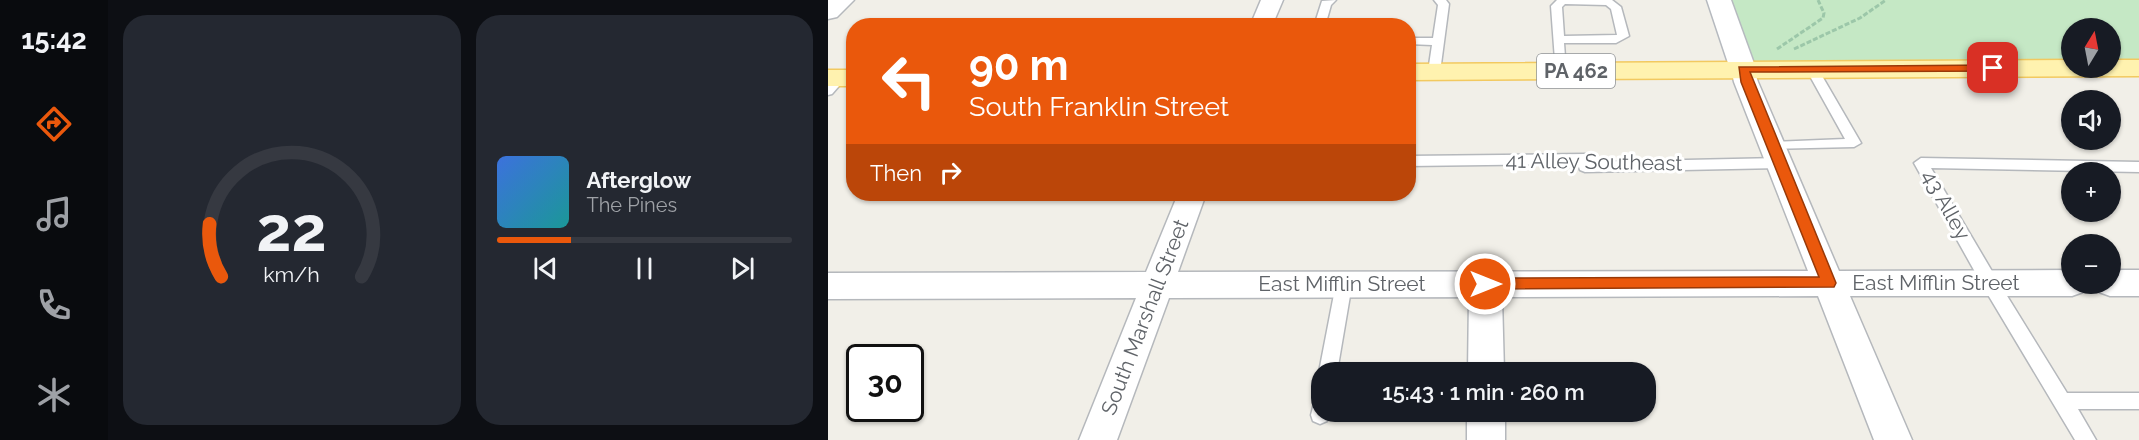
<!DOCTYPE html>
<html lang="en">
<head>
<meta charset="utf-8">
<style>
  :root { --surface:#171b24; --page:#242831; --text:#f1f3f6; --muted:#9ea1a6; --line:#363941; --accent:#ea580c }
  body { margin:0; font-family:Raleway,sans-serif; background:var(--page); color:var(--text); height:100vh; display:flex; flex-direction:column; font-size:22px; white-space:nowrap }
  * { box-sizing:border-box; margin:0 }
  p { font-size:20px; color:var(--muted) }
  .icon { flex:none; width:33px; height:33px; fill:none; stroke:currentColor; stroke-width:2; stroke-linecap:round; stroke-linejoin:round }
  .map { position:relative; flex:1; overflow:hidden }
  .details { display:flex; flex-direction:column; gap:15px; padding:15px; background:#0d0f14; width:720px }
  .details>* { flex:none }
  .guide { position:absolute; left:18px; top:18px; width:570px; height:183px; border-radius:24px; box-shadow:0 2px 4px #0004; background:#ea580c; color:#fff; overflow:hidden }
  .needle { width:39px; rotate:10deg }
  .tools { position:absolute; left:1233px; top:18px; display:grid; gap:12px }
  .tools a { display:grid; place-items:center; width:60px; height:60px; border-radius:50%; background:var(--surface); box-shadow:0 2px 4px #0004; font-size:30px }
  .speed { position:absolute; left:18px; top:344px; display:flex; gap:12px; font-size:30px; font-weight:700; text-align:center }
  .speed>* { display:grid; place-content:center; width:78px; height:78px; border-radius:50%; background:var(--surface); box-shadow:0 2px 4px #0004; line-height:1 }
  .speed .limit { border:3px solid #111; border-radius:9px; background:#fff; color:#111 }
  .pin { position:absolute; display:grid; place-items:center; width:51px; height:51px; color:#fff; margin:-26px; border-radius:12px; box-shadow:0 3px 9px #0006 }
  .me { position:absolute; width:66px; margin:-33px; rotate:90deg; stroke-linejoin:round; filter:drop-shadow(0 0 4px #0008) }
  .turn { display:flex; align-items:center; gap:21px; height:126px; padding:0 24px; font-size:27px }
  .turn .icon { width:78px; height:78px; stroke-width:2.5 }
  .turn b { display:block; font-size:42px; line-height:51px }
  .then { display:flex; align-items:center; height:57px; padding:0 24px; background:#0003; gap:12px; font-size:22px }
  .details .widget { flex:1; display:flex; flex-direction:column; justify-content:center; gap:9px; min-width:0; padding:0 21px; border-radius:24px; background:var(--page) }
  .details .dial { align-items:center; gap:0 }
  .dial svg { height:156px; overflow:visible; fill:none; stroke:var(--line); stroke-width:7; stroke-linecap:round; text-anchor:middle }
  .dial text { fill:var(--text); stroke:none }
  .song { display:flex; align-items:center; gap:18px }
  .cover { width:72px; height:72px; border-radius:9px; background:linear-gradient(135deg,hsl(220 70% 55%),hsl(180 70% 35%)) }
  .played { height:6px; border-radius:3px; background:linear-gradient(90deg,var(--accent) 25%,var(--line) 25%) }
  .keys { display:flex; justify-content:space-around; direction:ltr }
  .details .tiles { flex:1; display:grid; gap:15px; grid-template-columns:repeat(2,1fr) }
  .trip { position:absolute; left:483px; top:362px; width:345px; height:60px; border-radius:24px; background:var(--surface); box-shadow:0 2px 4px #0004; font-weight:600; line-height:60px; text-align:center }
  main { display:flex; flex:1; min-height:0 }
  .dock { display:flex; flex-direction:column; width:108px; justify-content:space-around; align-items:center; background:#090b0e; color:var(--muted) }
  .dock .icon { width:42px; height:42px }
  .dock .on { color:var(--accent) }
  .dock b { font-size:27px; color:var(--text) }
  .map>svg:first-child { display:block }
  .green { fill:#c5e8c5; fill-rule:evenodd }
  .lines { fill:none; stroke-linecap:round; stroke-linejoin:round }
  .service-casing { stroke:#b5b8bc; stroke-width:3 }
  .minor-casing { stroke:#b5b8bc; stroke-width:3 }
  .tertiary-casing { stroke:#b5b8bc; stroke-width:3 }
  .secondary-casing { stroke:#b6babf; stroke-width:3 }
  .primary-casing { stroke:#f2c960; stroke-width:3 }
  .path { stroke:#9cc7a9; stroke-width:3; stroke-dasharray:5 2; stroke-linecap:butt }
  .service { fill:#fff; fill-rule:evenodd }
  .minor { fill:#fff; fill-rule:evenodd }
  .tertiary { fill:#fff; fill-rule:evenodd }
  .secondary { fill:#fff; fill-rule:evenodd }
  .primary { fill:#fff2af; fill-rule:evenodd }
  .route { fill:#ea580c; stroke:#983908; stroke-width:1.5 }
  .labels { text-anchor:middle; stroke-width:6; stroke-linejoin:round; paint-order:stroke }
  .shield { fill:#fff; stroke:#8f9295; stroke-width:1.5 }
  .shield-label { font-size:20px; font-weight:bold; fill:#5f6368 }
  .street-label { font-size:21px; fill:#5f6368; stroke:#fff }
</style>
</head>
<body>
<main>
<nav class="dock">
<b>15:42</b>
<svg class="icon on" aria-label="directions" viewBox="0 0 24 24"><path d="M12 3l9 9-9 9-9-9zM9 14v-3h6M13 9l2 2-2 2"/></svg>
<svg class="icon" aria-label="music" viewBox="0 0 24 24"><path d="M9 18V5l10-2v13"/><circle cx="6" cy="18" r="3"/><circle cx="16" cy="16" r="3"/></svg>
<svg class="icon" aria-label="phone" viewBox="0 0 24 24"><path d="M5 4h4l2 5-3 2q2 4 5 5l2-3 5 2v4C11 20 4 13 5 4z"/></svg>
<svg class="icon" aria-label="climate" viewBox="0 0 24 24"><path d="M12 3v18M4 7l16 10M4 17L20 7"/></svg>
</nav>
<section class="details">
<div class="tiles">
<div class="widget dial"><svg viewBox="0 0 100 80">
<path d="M14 69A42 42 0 1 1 86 69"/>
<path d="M14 69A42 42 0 0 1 8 42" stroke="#ea580c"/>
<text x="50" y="56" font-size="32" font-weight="700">22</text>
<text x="50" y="72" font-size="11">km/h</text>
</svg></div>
<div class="widget">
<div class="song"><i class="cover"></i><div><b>Afterglow</b><p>The Pines</p></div></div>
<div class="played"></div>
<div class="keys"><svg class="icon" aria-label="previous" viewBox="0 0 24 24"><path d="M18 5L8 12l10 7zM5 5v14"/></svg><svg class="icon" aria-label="pause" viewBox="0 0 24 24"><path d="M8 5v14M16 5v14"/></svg><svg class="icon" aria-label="next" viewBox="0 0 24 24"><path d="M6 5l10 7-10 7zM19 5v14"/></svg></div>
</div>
</div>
</section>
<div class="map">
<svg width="1311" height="440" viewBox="0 0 1311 440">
  <rect width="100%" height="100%" fill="#f1efe8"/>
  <path class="green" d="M891 0H1311V68L915 69ZM1244 28H1282V68H1244Z"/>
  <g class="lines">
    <g class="service-casing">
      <g id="service">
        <polygon points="508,0 503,5 497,26 486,26 494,1"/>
        <polygon points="606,0 618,0 621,4 612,72 606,76 600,72 604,45 580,44 580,38 605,38 610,5"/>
        <path d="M729 0H784L793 7 801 36 788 43H736L738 71 736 74H728L723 6ZM737 4 778 5 783 9 789 35 736 36 734 7Z"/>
        <polygon points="984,65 990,69 1033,143 1026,147 941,149 939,146 946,142 1017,139 978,69"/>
        <polygon points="12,74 18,78 4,94 0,95 0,84"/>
        <polygon points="757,154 762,156 764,162 952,158 959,163 952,168 757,172 752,170 750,164 580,166 580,156"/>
        <polygon points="1093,158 1311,162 1311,172 1103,168 1168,278 1239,393 1311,393 1311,409 1250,409 1268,440 1247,440 1156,288 1086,163"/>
        <polygon points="516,278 522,279 524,284 509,372 494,372 494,377 491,372 508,284 510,279"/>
        <polygon points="494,397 494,411 502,411 499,421 492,424 485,421 483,415 487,399"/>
      </g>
    </g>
    <g class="minor-casing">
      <g id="minor">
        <polygon points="433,0 455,0 444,26 422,26"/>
        <polygon points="915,62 924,64 930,82 1011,271 1244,270 1244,284 1260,284 1255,292 1244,296 1022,296 1084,440 1046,440 990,296 674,297 676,372 640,372 641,297 341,298 289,440 251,440 308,298 0,299 0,273 318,272 350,194 378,194 350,272 980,271 906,82 903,69 906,64"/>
        <polygon points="1282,270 1311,270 1311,296 1282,296 1271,292 1266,284 1282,284"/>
        <rect x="639" y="411" width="38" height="29"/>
      </g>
    </g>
    <g class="tertiary-casing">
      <polygon id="tertiary" points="0,0 26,0 9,17 0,19"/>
    </g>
    <g class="secondary-casing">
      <polygon id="secondary" points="879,0 903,0 928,69 924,75 915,77 906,75 902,69"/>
    </g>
    <g class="primary-casing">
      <g id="primary">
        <polygon points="1244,60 1244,68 1282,68 1282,60 1311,60 1311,76 580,80 580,64"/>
        <rect x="0" y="70" width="26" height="16"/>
      </g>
    </g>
    <g class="path">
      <polyline points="949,49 995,18 996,13 990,0"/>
      <polyline points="966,49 1032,18 1058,0"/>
    </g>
    <use href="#service" class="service"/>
    <use href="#minor" class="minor"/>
    <use href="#tertiary" class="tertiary"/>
    <use href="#secondary" class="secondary"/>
    <use href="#primary" class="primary"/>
  </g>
  <polygon class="route" points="1165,65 1170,68 1169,71 922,72 1008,283 1006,287 657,289 652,288 650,284 652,280 657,278 991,277 913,82 911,67"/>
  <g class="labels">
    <rect class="shield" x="709" y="54" width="78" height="34" rx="4.5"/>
    <g class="shield-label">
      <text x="748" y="78">PA 462</text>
    </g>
    <g class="street-label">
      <text transform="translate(766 162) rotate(1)" y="7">41 Alley Southeast</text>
      <text transform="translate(1118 205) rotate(61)" y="7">43 Alley</text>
      <text x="1108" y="290">East Mifflin Street</text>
      <text x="514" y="291">East Mifflin Street</text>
      <text transform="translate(317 317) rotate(-69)" y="7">South Marshall Street</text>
    </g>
  </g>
</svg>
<div class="tools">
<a><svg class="needle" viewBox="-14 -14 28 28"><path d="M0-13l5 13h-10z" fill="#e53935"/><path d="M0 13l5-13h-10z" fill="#9ea1a6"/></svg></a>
<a><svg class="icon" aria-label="sound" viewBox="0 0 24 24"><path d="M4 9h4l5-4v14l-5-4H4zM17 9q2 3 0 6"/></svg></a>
<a>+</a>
<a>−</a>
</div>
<div class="speed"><div class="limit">30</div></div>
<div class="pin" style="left:1165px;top:68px;background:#d93025"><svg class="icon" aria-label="arrive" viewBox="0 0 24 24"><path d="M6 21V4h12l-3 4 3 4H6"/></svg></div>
<svg class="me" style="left:657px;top:284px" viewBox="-20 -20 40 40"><circle r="17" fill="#ea580c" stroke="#fff" stroke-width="3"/><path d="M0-11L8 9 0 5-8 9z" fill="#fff"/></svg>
<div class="trip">15:43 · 1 min · 260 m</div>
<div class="guide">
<div class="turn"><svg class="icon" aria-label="left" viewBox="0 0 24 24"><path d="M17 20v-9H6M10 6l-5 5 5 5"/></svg><div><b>90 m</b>South Franklin Street</div></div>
<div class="then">Then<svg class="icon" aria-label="right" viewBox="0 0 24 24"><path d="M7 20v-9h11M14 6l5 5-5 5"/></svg></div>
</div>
</div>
</main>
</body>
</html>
